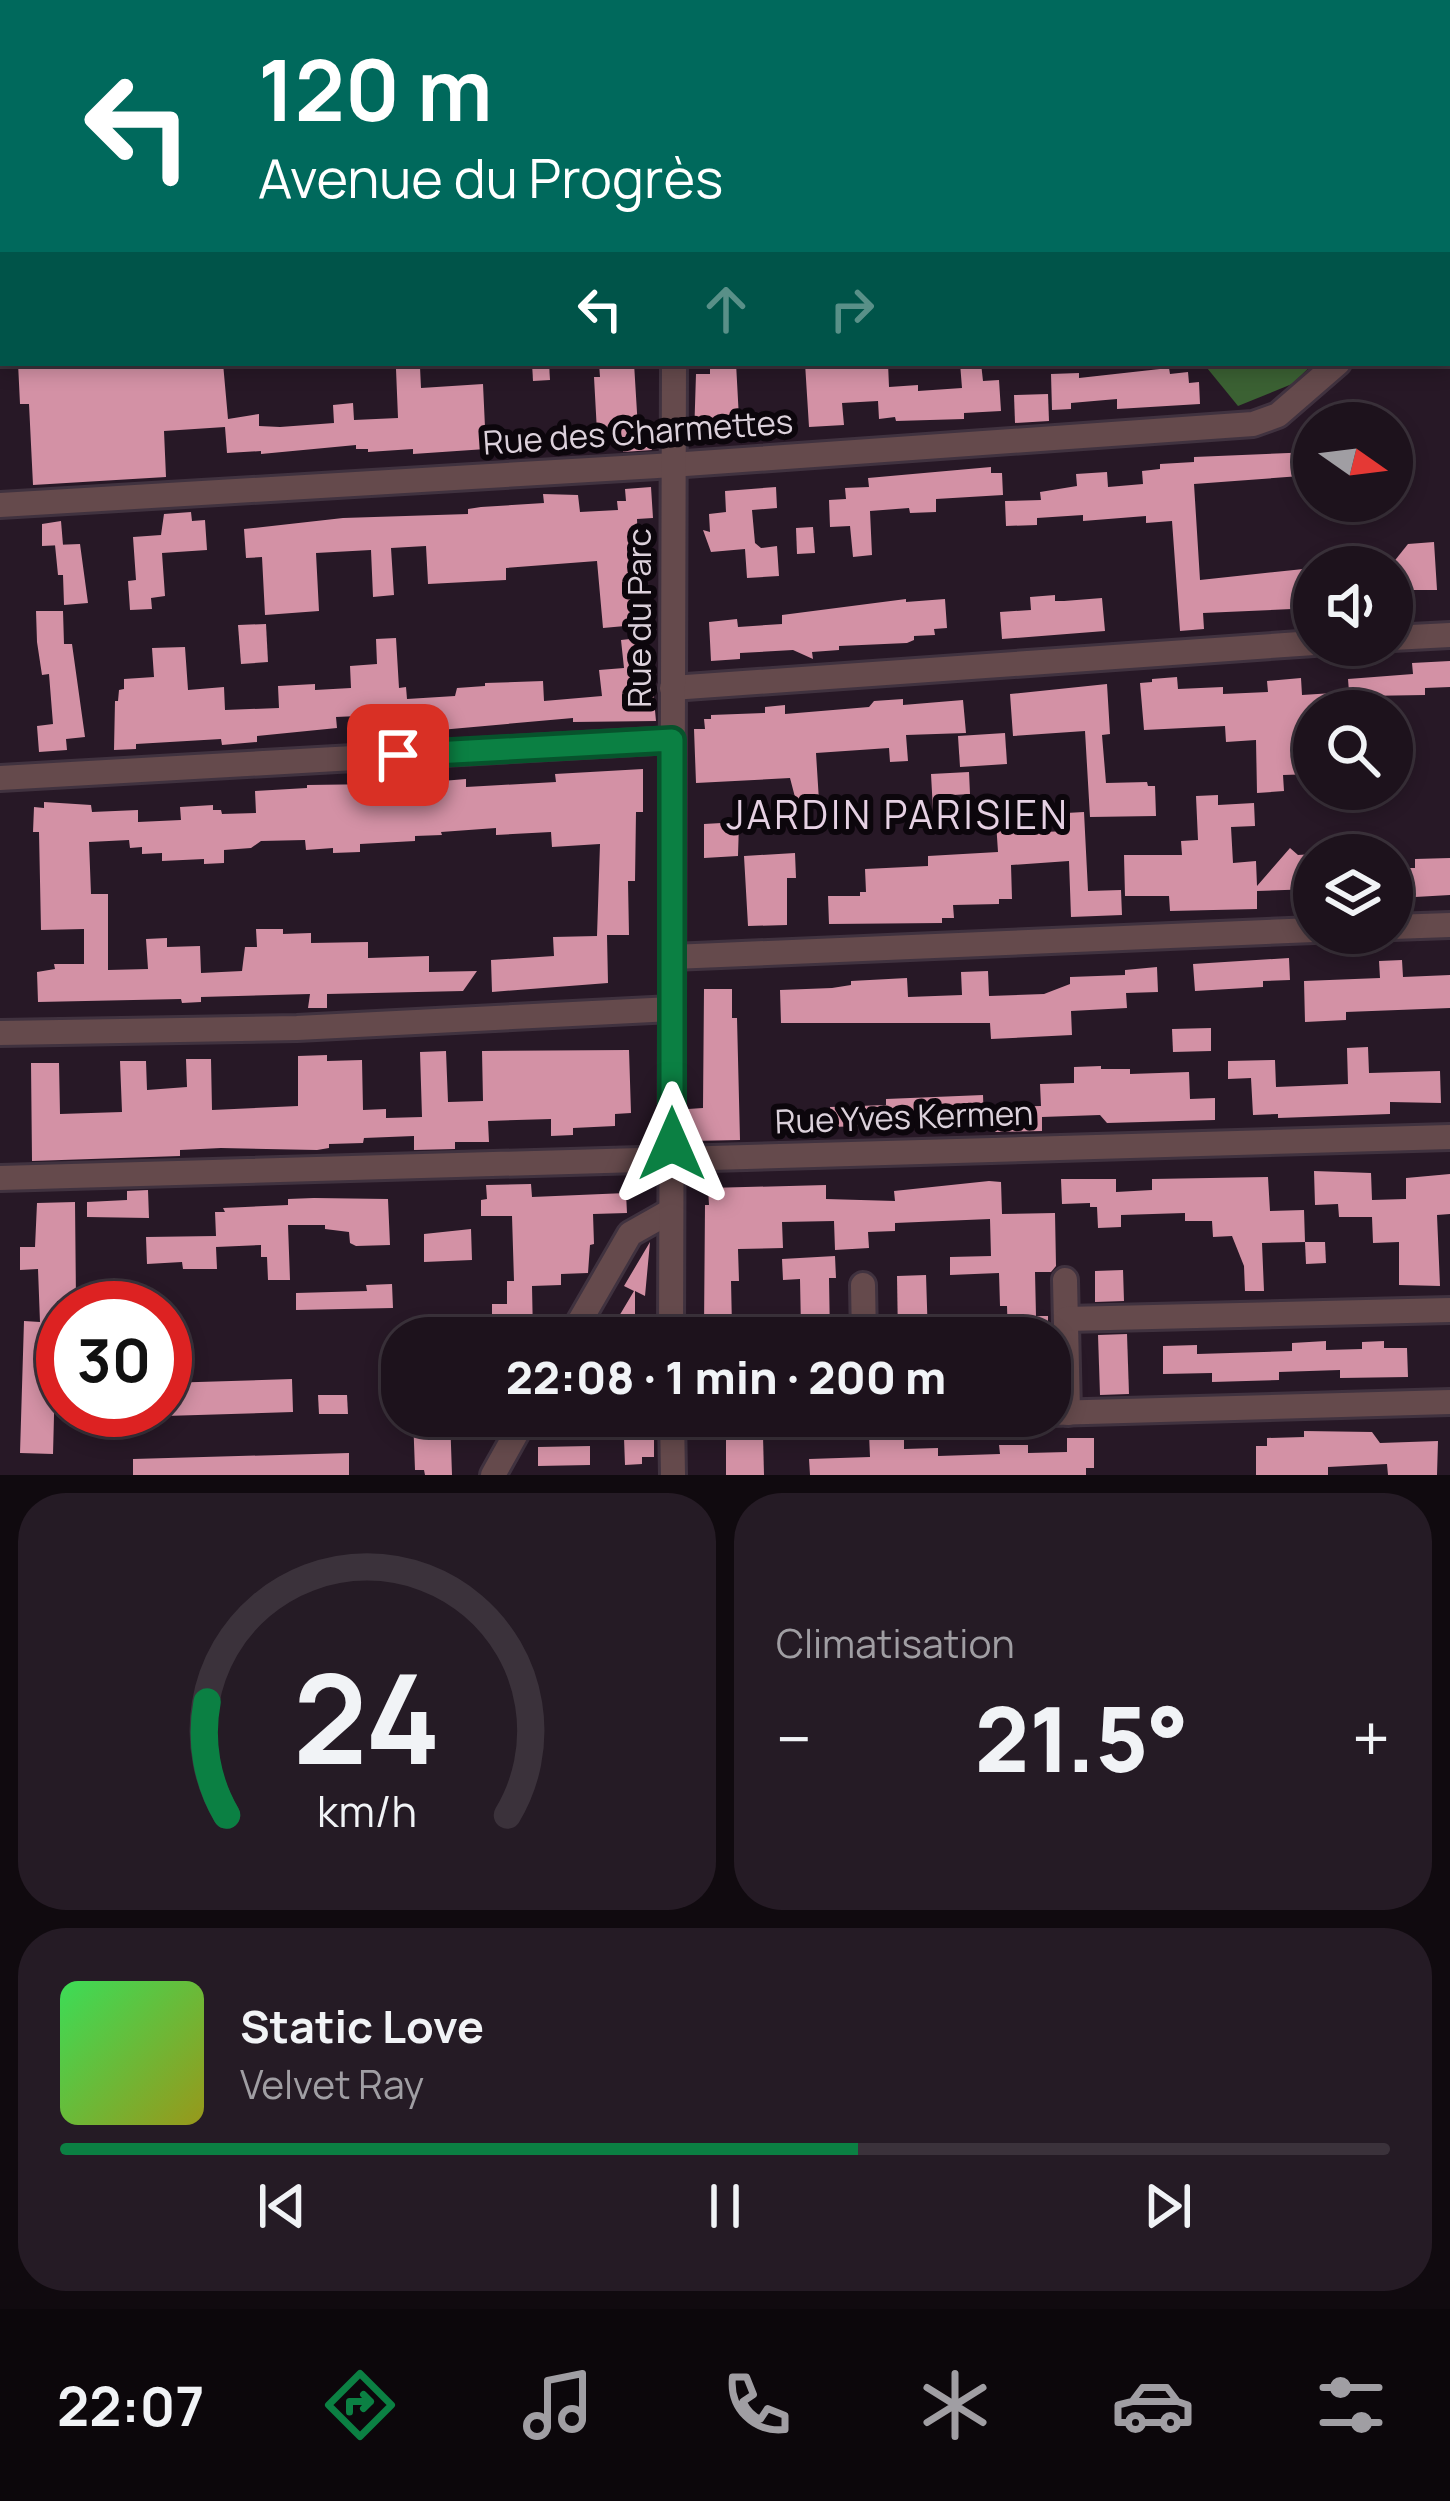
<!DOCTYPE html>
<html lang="fr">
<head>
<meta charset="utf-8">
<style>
  :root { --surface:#1d121c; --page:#251b25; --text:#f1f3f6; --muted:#a09ea3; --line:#3b323b; --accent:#0b8043 }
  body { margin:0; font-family:Manrope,sans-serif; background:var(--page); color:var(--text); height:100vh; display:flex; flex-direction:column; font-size:45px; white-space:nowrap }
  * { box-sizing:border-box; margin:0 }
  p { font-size:39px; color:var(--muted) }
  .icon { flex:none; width:66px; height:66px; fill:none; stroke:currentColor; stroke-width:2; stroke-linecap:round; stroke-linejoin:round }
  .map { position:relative; height:1475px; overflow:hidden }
  .details { display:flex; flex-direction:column; gap:18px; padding:18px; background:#100a0f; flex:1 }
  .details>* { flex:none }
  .hud { position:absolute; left:0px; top:0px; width:1452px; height:366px; box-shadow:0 6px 18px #0003,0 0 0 3px var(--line); background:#00695c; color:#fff; overflow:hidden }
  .needle { width:78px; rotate:104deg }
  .buttons { position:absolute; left:1293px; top:402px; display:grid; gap:24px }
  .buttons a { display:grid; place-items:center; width:120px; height:120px; border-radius:50%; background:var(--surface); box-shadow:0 6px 18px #0003,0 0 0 3px var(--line); font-size:60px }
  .speed { position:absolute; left:36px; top:1281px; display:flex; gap:24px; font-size:60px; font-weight:700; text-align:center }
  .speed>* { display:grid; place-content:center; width:156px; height:156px; border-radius:50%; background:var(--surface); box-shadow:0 6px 18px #0003,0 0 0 3px var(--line); line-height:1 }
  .speed .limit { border:18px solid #d22; background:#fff; color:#111 }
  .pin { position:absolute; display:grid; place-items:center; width:102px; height:102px; color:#fff; margin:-51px; border-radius:24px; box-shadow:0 6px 18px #0006 }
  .me { position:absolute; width:132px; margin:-66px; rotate:0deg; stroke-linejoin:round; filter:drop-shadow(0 0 9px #0008) }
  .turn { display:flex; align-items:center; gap:42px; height:252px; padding:0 60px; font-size:54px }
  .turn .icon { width:156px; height:156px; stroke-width:2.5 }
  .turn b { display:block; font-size:84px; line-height:102px }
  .lanes { display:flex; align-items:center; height:114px; padding:0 60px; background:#0003; justify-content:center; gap:60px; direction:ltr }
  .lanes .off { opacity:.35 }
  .big { font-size:90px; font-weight:800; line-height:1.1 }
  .details .tile { flex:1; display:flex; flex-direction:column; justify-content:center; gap:18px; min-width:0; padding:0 42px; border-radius:48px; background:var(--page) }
  .details .dial { align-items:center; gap:0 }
  .dial svg { height:312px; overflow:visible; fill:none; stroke:var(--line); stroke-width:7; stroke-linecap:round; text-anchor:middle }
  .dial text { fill:var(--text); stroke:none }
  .song { display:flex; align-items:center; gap:36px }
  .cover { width:144px; height:144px; border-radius:18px; background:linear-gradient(135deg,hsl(130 70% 55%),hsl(60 70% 35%)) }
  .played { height:12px; border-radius:6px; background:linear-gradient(90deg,var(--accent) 60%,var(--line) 60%) }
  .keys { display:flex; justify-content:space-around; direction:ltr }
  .heat { display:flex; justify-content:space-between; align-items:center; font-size:66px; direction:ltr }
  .details .tiles { flex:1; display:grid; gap:18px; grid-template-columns:1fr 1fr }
  .tile:last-child { grid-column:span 2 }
  .trip { position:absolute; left:381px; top:1317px; width:690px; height:120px; border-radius:48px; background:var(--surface); box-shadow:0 6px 18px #0003,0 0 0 3px var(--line); font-weight:800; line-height:120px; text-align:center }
  .dock { display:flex; height:192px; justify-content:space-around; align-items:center; background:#0c070b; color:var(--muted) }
  .dock .icon { width:84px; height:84px }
  .dock .selected { color:var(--accent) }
  .dock b { font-size:54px; color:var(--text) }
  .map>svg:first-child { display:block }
  .forest { fill:#3b6133 }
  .building { fill:#d391a5 }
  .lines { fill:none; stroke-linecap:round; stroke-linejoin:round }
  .minor-casing { stroke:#40323f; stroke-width:30 }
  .primary-casing { stroke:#40323f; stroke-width:39 }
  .minor { stroke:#654a4c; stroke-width:24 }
  .primary { stroke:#ad7479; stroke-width:33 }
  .route-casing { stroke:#07532c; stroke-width:30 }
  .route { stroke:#0b8043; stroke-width:21 }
  .labels { text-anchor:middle; stroke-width:12; stroke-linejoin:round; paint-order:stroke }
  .street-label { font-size:33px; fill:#dcd1db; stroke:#0c060c }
  .quarter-label { font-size:39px; letter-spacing:3px; fill:#e6d1e3; stroke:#0c060c }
</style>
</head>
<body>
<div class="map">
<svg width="1450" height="1475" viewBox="0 0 1450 1475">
  <rect width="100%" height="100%" fill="#271826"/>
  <g class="forest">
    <polygon points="1256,0 1450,0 1450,40 1449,3"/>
    <polygon points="1203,363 1314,363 1292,384 1238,406"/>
  </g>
  <g class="building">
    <polygon points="18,363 223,363 228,419 259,414 259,426 280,427 334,423 333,405 353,403 354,420 398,418 396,369 420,367 421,388 483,384 486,449 413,454 413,449 368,452 368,449 356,449 356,445 261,454 261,451 227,453 225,427 164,431 166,477 33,485 29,404 20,404"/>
    <polygon points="532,363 549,363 550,380 533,381"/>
    <polygon points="599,363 634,363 638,429 651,429 652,450 623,452 623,446 614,446 614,431 597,432 594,377 600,377"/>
    <polygon points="710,363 736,363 740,437 694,437 696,374 710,374"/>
    <polygon points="805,363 888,363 889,387 918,385 918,391 962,388 960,363 981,363 983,381 999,380 1001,411 964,413 964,419 896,421 895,417 879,419 878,401 842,403 844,425 809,427"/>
    <polygon points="1169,368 1170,374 1188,372 1189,383 1199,382 1200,404 1117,409 1117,399 1071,403 1071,409 1052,410 1051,374 1079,373 1079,378"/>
    <polygon points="1048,394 1049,421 1015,423 1014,395"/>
    <polygon points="571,433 572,451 554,453 553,434"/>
    <polygon points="1314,452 1314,475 1194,484 1200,580 1313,568 1314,608 1203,613 1204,629 1180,631 1172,521 1146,523 1146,516 1083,521 1083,515 1037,518 1037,525 1006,526 1005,501 1041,500 1040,492 1077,486 1076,474 1107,472 1108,487 1143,484 1142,471 1160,469 1160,464 1194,462 1194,457"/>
    <polygon points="991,467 991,473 1002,473 1003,495 936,499 936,512 910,513 909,508 870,511 872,555 853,557 850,526 830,527 829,500 846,499 845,488 869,487 868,478"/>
    <polygon points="651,487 653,518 637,519 638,546 629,547 636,625 603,628 597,561 506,568 506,580 428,584 426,546 391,548 394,595 373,597 371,550 316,553 319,611 265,615 262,557 246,558 244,529 343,518 468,514 468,509 481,507 544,503 543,494 578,495 580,512 618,510 617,501 626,501 625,489"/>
    <polygon points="776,487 777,508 752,510 755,543 761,548 777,546 779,576 747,578 745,549 711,552 703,530 710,532 709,514 726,512 725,491"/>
    <polygon points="191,512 192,521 205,520 207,550 162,553 165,596 151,598 152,609 130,610 128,581 136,580 133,537 161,535 164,514"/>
    <polygon points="61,521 63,545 42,546 42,524"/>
    <polygon points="813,527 815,553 797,554 796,528"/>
    <polygon points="1434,542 1437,590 1392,590 1392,564 1408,544"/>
    <polygon points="80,544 88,603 64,605 63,575 58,575 55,545"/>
    <polygon points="1055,595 1055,601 1064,601 1102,598 1105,631 1002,639 1000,612 1031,610 1030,597"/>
    <polygon points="906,599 906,602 945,599 947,628 934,629 935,635 914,636 914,640 907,643 839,646 839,650 812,652 813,659 793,650 740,653 740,659 711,661 709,622 737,619 738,627 782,624 782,615"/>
    <polygon points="36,611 63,611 64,644 72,644 85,737 66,739 67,750 39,752 37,726 53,724 49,674 42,675 37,642"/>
    <polygon points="266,624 268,662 241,664 238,625"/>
    <polygon points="648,637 656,721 573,722 573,718 440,730 440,726 381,736 380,715 336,717 337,728 257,736 257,742 222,745 221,739 136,744 136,749 114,750 115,701 118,701 119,690 124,689 124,679 154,677 152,648 185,647 188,690 224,687 225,710 279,708 278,686 315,684 315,690 351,688 350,666 377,664 376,639 396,638 399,688 406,687 407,699 455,696 457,688 485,686 485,683 543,681 544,701 602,696 599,670 624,668 621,640"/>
    <polygon points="1450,661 1450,687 1425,688 1425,695 1363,696 1364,711 1314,711 1314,774 1283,775 1284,791 1257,793 1256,740 1226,742 1225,726 1144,730 1140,683 1152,682 1152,679 1177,677 1178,689 1223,687 1223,694 1268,692 1267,681 1301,678 1302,695 1349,692 1348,679 1413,674 1412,663"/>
    <polygon points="1107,684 1110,734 1102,735 1106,783 1147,782 1148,786 1155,786 1156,816 1090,817 1085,731 1013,736 1010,694"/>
    <polygon points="903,699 903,705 963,700 966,733 906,735 908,761 890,762 889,748 816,753 819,801 796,801 790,778 696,783 694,729 705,729 704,719 711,719 711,715 765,713 765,707 785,705 785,714 869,707 874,701"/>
    <polygon points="1005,733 1007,764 960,767 958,736"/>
    <polygon points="643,769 643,812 636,812 635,881 628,881 629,935 607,935 608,983 492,992 491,960 554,956 553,937 597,936 600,844 552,847 551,832 496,835 496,828 441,832 442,835 415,836 415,841 360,844 360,852 333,853 333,848 306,850 305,840 261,841 251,848 224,850 224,863 204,864 204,859 162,861 162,853 142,854 142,847 130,848 129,840 89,842 91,894 108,894 108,970 148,969 146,939 167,938 167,947 200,946 201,973 242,971 245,947 257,947 256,929 283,929 283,934 311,933 311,943 368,942 368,958 429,956 429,972 477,971 463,991 327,994 327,1008 308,1008 310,994 201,997 201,1002 182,1003 181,999 38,1002 37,972 55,969 54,964 84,964 84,929 41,930 39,832 33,832 34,807 44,808 44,802 91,805 92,812 138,810 138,822 181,820 180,807 213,805 213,810 221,810 222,814 256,813 255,791 307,788 307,785 380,784 381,800 443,797 442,781 466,779 466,787 556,782 555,774"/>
    <polygon points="969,772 970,794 953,795 955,810 933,811 931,774"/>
    <polygon points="1218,795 1218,805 1254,803 1255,826 1231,827 1233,863 1256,861 1257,886 1290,848 1298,855 1314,854 1314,889 1257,891 1257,909 1170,911 1169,896 1125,896 1124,855 1182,855 1181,841 1198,840 1196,796"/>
    <polygon points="1018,806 1020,833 1067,831 1066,813 1084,812 1088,891 1121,890 1122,915 1071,917 1069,861 1011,865 1012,899 999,899 999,904 953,905 954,918 942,918 942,923 829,924 828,896 860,896 860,892 866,892 865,869 928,866 928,856 998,852 995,807"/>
    <polygon points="739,822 738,856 704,858 704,824"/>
    <polygon points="795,853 796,878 787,878 787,925 748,926 744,856"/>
    <polygon points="1450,858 1450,895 1415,897 1415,890 1392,891 1392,868 1415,868 1415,859"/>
    <polygon points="1289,958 1290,980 1263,981 1263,987 1195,991 1193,964"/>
    <polygon points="1402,960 1403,977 1450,975 1450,1008 1346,1012 1346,1020 1305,1022 1304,981 1380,978 1379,961"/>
    <polygon points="1157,967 1158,992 1126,993 1127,1008 1071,1011 1072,1035 991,1039 990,1023 781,1023 780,990 832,988 851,985 851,981 907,978 908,997 962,995 961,972 988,971 989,996 1044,994 1070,984 1070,977 1125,975 1125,970"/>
    <polygon points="704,989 732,989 732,1018 737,1018 740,1140 690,1141 688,1109 703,1108"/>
    <polygon points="1211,1028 1211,1051 1173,1052 1172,1029"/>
    <polygon points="1368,1047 1369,1073 1440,1071 1441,1103 1390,1102 1390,1114 1278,1118 1278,1114 1253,1115 1251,1078 1228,1079 1228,1061 1275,1060 1276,1087 1348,1084 1347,1048"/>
    <polygon points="629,1050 631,1113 615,1114 615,1126 573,1128 573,1135 551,1136 551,1119 488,1121 489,1142 455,1142 455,1149 414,1150 414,1136 364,1138 363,1143 329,1144 329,1148 317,1150 221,1148 180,1150 180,1156 32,1161 31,1063 59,1063 60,1114 122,1112 120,1061 146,1061 147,1090 187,1087 186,1059 211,1059 212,1110 298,1106 298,1056 327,1055 327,1061 362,1060 363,1110 386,1109 386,1118 422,1117 420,1052 446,1051 448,1102 483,1101 482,1051"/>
    <polygon points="1101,1066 1101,1069 1130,1069 1130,1074 1189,1072 1190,1099 1215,1098 1215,1120 1107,1123 1100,1115 1042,1117 1042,1131 995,1132 994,1107 1041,1106 1040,1084 1074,1083 1074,1067"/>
    <polygon points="983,1095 984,1122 927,1123 927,1128 899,1129 898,1125 831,1127 830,1107 886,1105 886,1099"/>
    <polygon points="1314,1171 1371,1173 1372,1200 1406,1199 1406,1178 1450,1174 1450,1214 1437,1215 1440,1286 1399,1285 1399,1242 1373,1243 1372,1217 1339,1217 1338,1204 1315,1205"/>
    <polygon points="1268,1177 1270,1211 1304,1210 1305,1242 1262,1243 1264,1291 1245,1291 1244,1266 1232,1236 1213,1237 1212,1221 1185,1221 1185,1213 1121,1215 1121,1227 1098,1228 1097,1207 1090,1207 1090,1203 1062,1204 1061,1179 1116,1179 1116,1192 1152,1190 1152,1179"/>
    <polygon points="989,1181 1001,1182 1002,1214 1055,1213 1056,1266 1051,1272 1035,1272 1036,1316 1048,1316 1048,1338 1008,1338 1007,1306 1000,1306 999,1273 950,1275 950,1257 991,1256 990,1219 895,1223 895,1231 868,1232 869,1248 835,1250 834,1221 782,1222 783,1248 738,1249 739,1281 731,1281 732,1327 704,1328 705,1205 709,1205 708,1188 826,1185 826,1199 895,1201 894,1191"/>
    <polygon points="531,1184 532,1197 626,1193 627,1213 593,1214 594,1244 590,1245 588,1273 561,1274 561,1285 532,1286 533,1336 492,1337 492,1304 507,1304 507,1281 514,1281 512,1216 481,1216 481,1200 487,1199 486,1185"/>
    <polygon points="148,1190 149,1218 87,1217 87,1202 127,1200 127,1191"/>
    <polygon points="314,1198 388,1199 390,1245 356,1246 350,1243 349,1232 325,1229 325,1225 288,1225 290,1280 268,1280 267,1257 261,1257 261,1245 216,1247 217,1269 183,1269 182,1262 147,1264 146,1237 216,1236 215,1212 225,1212 223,1208 288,1205 288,1199"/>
    <polygon points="75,1202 76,1300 57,1301 53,1454 20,1453 24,1321 40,1322 38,1269 20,1270 20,1247 35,1247 37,1203"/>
    <polygon points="471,1229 472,1260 424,1262 424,1234"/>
    <polygon points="650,1242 645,1296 635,1291 635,1334 609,1333 634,1291 624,1286"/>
    <polygon points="1305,1242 1325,1242 1326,1263 1306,1264"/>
    <polygon points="835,1256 836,1278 829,1278 830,1338 808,1338 808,1329 801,1329 800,1279 783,1280 782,1259"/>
    <polygon points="1123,1270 1124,1301 1095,1302 1095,1271"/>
    <polygon points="926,1275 928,1338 898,1338 897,1276"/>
    <polygon points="392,1284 393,1308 296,1310 296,1293 367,1291 366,1285"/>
    <polygon points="1127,1334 1129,1394 1100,1395 1098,1335"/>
    <polygon points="1326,1341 1326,1350 1362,1349 1362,1342 1384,1341 1384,1348 1407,1348 1408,1377 1340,1378 1340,1370 1279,1372 1279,1380 1212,1382 1212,1373 1163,1374 1163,1346 1197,1345 1197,1354 1292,1351 1292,1343"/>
    <polygon points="292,1379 293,1412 165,1416 165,1383"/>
    <polygon points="318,1395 347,1395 348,1414 319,1414"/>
    <polygon points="413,1416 450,1416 452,1475 425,1475 424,1470 415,1470"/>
    <polygon points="575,1416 605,1416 605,1438 575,1440"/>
    <polygon points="1304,1431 1372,1432 1380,1443 1438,1441 1437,1475 1388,1475 1387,1464 1328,1467 1328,1475 1256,1475 1256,1446 1267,1446 1267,1438 1304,1437"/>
    <polygon points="904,1433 904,1449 938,1448 938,1456 1000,1454 999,1445 1028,1445 1028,1453 1067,1452 1067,1438 1094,1438 1094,1468 1086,1468 1086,1475 810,1475 809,1459 870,1457 869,1434"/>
    <polygon points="763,1436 764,1475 726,1475 726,1437"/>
    <polygon points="654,1437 654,1457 642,1457 642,1464 625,1465 624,1438"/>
    <polygon points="590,1446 590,1465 538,1466 538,1447"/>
    <polygon points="349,1453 349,1475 133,1475 133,1459"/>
  </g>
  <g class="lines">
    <g class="minor-casing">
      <g id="minor">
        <polyline points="673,0 673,3"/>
        <polyline points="0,120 3,119"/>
        <polyline points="1449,298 1450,299"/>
        <polyline points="0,321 3,321"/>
        <polyline points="0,505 657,466 1253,424 1278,415 1338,363"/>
        <polyline points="1392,638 1450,635"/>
        <polyline points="672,688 1314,643"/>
        <polyline points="0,778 672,740"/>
        <polyline points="1392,927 1450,925"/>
        <polyline points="672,957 1314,930"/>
        <polyline points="0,1033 297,1028 672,1009"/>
        <polyline points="0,1178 1450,1137"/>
        <polyline points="1065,1280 1068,1413"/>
        <polyline points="863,1285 864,1338"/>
        <polyline points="1066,1319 1450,1310"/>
        <polyline points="570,1338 630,1234 669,1212"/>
        <polyline points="671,1338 674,363"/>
        <polyline points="1050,1413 1450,1402"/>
        <polyline points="672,1416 673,1475"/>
        <polyline points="672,1422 938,1416"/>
        <polyline points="493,1475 526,1416"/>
      </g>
    </g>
    <g class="primary-casing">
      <g id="primary">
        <polyline points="981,0 1000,3"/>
        <polyline points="1159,0 1174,3"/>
        <polyline points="1449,56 1450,56"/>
        <polyline points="1449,82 1450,82"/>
      </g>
    </g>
    <use href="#minor" class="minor"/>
    <use href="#primary" class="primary"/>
  </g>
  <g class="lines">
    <g class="route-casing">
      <polyline id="route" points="398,755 672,740 672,1144"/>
    </g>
    <use href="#route" class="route"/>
  </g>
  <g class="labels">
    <g class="street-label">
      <text transform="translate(638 432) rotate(-4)" y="12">Rue des Charmettes</text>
      <text transform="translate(639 618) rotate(-90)" y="12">Rue du Parc</text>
      <text transform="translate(904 1117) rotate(-2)" y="12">Rue Yves Kermen</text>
    </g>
    <g class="quarter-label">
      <text x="898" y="829">JARDIN PARISIEN</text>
    </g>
  </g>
</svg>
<div class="buttons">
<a><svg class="needle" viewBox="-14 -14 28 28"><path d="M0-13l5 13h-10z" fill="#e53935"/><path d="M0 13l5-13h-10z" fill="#a09ea3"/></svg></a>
<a><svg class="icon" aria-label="sound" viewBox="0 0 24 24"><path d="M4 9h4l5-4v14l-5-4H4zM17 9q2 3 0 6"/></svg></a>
<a><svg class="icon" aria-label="search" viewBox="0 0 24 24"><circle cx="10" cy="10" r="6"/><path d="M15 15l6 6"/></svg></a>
<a><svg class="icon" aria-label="layers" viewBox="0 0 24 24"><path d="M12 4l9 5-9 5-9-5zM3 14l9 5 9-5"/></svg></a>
</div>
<div class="speed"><div class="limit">30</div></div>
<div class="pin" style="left:398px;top:755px;background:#d93025"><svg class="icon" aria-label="arrive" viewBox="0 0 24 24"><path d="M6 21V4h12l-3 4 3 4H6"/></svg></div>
<svg class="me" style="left:672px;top:1144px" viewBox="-20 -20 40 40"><path d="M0-17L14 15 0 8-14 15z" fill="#0b8043" stroke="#fff" stroke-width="4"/></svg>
<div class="trip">22:08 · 1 min · 200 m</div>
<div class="hud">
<div class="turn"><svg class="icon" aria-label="left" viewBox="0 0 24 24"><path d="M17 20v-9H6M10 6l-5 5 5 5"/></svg><div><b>120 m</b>Avenue du Progrès</div></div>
<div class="lanes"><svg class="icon" aria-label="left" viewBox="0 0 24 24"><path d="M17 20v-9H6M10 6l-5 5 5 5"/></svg><svg class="icon off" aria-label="ahead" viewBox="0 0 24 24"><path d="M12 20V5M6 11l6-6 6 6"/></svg><svg class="icon off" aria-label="right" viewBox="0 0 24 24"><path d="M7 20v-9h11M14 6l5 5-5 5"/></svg></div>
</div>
</div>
<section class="details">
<div class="tiles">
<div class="tile dial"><svg viewBox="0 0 100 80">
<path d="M14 69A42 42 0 1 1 86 69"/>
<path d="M14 69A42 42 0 0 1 9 40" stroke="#0b8043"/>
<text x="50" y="56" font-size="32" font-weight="700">24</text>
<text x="50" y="72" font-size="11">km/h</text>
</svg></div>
<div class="tile"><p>Climatisation</p>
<div class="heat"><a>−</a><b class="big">21.5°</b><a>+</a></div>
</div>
<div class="tile">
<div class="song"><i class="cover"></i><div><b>Static Love</b><p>Velvet Ray</p></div></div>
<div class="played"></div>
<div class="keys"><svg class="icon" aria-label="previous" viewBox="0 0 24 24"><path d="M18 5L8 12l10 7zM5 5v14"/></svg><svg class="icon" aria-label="pause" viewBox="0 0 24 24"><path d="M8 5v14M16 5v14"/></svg><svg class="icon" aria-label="next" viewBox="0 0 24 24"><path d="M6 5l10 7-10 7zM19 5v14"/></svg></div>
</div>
</div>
</section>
<nav class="dock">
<b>22:07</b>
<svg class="icon selected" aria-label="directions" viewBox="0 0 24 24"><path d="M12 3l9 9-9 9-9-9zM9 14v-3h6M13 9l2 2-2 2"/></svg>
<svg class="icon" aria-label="music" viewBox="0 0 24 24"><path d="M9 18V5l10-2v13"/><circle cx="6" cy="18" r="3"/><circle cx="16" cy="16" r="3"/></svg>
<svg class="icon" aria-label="phone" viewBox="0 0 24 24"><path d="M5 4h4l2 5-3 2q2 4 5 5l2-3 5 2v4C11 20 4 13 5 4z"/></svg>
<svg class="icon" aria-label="climate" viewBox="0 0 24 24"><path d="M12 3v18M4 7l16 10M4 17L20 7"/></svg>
<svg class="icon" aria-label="car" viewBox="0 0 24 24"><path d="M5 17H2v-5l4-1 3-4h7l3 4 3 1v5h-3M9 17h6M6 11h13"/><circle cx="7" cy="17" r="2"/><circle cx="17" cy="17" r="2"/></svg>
<svg class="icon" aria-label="filters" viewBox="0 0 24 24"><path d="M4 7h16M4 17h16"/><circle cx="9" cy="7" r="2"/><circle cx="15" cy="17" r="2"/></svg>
</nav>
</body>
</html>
